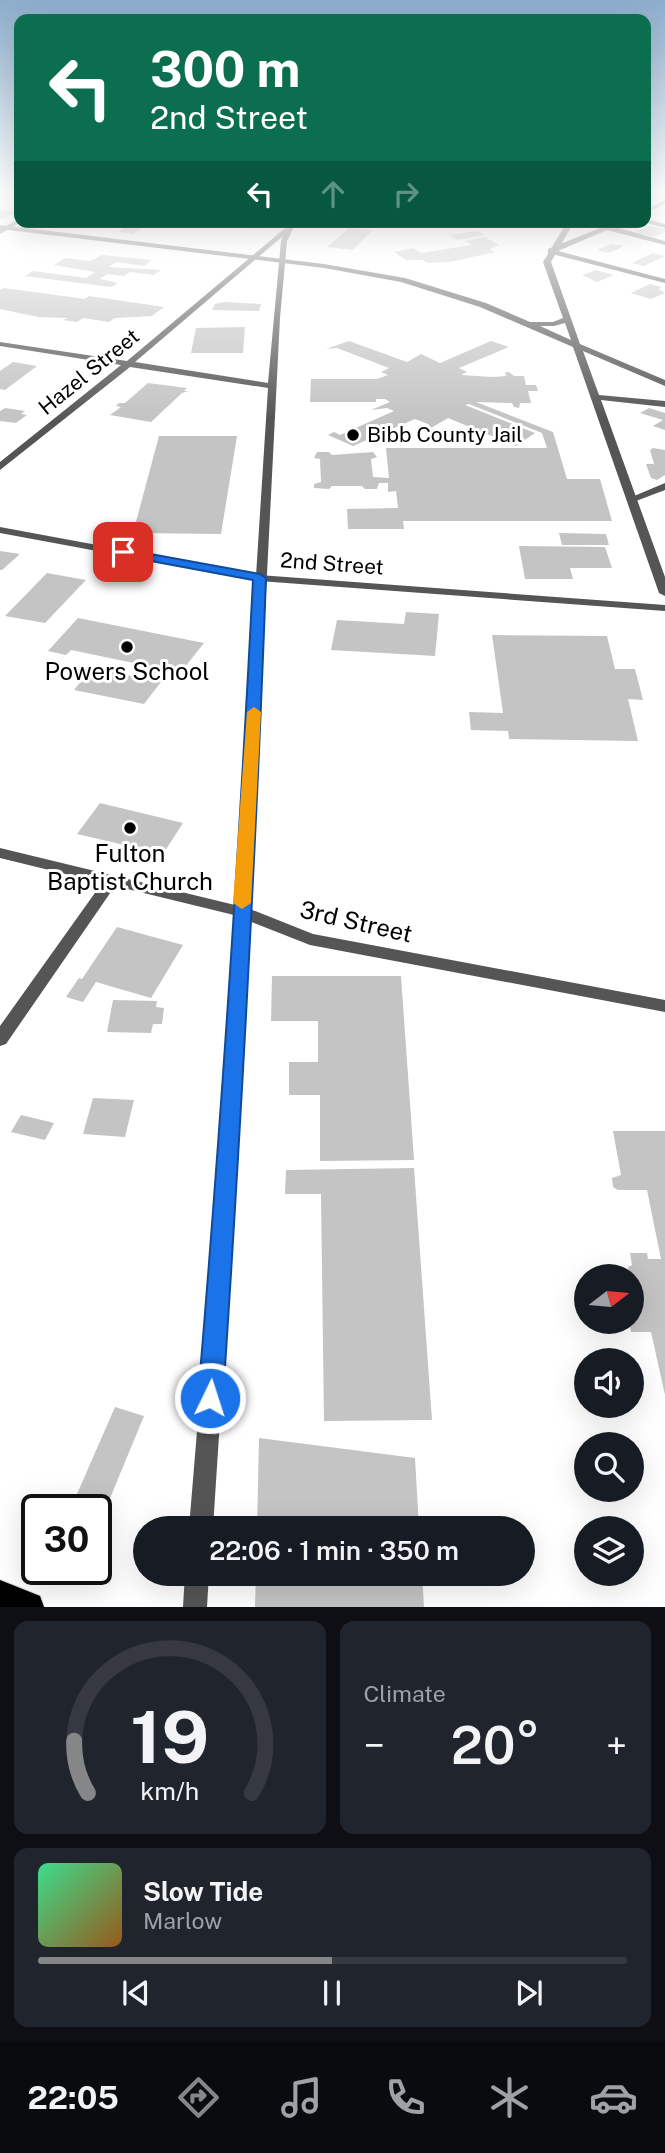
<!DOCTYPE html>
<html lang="en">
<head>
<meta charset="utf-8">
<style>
  :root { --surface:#171b24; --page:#20242c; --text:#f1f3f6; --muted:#9ea1a6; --line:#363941; --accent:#858687 }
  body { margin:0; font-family:"Public Sans",sans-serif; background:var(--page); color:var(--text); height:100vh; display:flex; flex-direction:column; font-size:26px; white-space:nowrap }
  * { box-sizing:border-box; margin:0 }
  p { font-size:23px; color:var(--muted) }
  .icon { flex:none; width:38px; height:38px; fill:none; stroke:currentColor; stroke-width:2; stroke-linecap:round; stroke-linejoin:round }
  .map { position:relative; height:1607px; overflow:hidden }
  .drawer { display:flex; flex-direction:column; gap:14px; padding:14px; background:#0d0f14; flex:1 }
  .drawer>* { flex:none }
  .guide { position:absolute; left:14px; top:14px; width:637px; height:214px; border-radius:14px; box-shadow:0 7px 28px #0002; background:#0b6e4f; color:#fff; overflow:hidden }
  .needle { width:46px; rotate:74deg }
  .controls { position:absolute; left:574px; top:1264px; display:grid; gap:14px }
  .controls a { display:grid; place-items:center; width:70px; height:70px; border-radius:50%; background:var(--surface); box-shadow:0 7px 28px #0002; font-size:35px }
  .speed { position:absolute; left:21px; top:1494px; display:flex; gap:14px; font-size:35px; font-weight:700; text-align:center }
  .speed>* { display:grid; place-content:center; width:91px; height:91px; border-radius:50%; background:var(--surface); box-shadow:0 7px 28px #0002; line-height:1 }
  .speed .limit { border:4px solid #111; border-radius:10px; background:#fff; color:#111 }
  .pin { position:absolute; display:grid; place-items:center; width:60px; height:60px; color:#fff; margin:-30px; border-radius:14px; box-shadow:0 4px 10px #0006 }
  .me { position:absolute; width:77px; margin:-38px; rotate:4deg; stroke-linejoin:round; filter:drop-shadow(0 0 5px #0008) }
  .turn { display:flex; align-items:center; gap:24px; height:147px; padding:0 21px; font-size:32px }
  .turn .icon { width:91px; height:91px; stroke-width:2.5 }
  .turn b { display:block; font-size:49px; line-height:60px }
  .lanes { display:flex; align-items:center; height:66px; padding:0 21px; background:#0003; justify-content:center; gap:35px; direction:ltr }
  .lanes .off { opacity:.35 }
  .big { font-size:52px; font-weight:600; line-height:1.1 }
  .drawer .tile { flex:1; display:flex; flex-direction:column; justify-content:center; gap:10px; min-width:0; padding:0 24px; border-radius:14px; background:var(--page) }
  .drawer .dial { align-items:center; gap:0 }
  .dial svg { height:182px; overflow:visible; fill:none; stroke:var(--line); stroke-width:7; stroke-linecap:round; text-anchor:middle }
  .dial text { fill:var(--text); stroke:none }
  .song { display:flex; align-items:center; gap:21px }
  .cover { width:84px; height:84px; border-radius:10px; background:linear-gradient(135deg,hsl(150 70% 55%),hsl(30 70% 35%)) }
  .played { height:7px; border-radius:4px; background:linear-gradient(90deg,var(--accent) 50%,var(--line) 50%) }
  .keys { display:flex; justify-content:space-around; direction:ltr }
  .heat { display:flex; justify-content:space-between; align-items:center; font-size:38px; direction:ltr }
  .drawer .tiles { flex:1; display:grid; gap:14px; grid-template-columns:1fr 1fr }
  .tile:last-child { grid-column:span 2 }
  .trip { position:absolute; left:133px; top:1516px; width:402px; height:70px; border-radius:35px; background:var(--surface); box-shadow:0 7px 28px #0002; font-weight:600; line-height:70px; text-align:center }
  .tab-bar { display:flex; height:112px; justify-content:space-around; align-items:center; background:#090b0e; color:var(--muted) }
  .tab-bar .icon { width:49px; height:49px }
  .tab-bar .on { color:var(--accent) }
  .tab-bar b { font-size:32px; color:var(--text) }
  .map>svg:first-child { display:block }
  .building { fill:#c4c4c4 }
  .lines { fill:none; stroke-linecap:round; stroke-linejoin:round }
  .primary-casing { stroke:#dbdbdb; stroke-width:2 }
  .minor { fill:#555; fill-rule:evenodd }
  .tertiary { fill:#555; fill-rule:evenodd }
  .primary { fill:#000; fill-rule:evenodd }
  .route { fill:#1a73e8; stroke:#114b97; stroke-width:2 }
  .slow { fill:#f59e0b }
  .poi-dot { fill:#000; stroke:#fff; stroke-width:2.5 }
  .labels { text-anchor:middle; stroke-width:6; stroke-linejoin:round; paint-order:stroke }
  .far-street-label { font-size:21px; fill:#000; stroke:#fff }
  .far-poi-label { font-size:21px; fill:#000; stroke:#fff; text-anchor:start }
  .poi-label { font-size:24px; fill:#000; stroke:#fff }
  .street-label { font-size:24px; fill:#000; stroke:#fff }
</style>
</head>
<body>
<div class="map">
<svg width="665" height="1607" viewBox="0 0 665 1607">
  <rect width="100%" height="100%" fill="#fff"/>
  <g class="building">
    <polygon points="0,210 18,212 0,220"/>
    <polygon points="244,222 265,222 268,223 261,229 239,227"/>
    <polygon points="131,223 141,224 147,225 133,234 118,232"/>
    <polygon points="651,226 665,229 665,232 654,237 635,232"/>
    <polygon points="349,228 373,230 352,250 327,247"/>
    <polygon points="477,231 485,235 457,240 449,235"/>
    <polygon points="485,237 499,245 489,249 495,252 450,262 428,263 422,260 406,260 394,252 414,248 421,253 472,245 465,241"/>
    <polygon points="611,244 624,246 609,253 597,250"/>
    <polygon points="653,253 665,256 644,266 632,263"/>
    <polygon points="102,255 152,260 144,266 116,262 109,267 161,270 154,275 130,272 124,276 107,274 100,279 118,283 111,287 25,276 33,271 86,278 95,272 54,265 65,258 90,261"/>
    <polygon points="596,270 614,275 597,282 582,275"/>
    <polygon points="650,284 662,287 659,289 665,293 651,299 631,293"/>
    <polygon points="4,288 85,299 89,296 164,307 152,316 115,318 109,322 83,318 77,322 63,320 67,318 38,317 0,309 0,290"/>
    <polygon points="224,302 261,304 259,311 212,310 215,304"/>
    <polygon points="245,327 243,353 191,353 196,328"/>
    <polygon points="349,341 407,362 421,354 440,363 491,341 509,347 459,368 467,372 461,375 493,377 506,376 505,372 509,372 514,376 524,376 526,385 536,385 538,391 528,391 531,403 520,403 519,408 514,407 512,403 476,402 553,432 567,479 600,479 612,521 403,521 404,529 348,529 347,509 398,508 396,491 388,492 388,483 379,483 377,489 365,489 362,486 332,486 329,489 314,488 314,484 321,482 320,459 314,458 317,452 329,452 332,455 373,452 377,457 371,459 373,477 389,478 386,448 547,448 542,433 469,404 465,405 535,433 516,446 448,418 431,428 428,424 415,419 353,446 328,435 334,432 340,435 394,411 387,408 371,410 390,402 385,399 376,399 376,402 310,402 311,379 377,379 388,375 381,372 389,368 337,348 326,349"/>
    <polygon points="13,362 37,366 5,390 0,389 0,371"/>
    <polygon points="148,383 187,388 184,391 189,391 182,393 151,422 110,415 121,407 116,406 119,403 125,403"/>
    <polygon points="5,408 25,411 21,414 27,415 16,423 0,421 0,411"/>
    <polygon points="649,408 665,413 665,430 653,426 663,420 640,413"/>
    <polygon points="159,436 237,436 221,534 133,533"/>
    <polygon points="653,448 665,450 665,475 657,480 651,478 646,464 654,464 650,450"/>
    <polygon points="559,533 606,534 609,545 562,545"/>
    <polygon points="519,546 605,547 612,568 570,568 573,579 525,579"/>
    <polygon points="0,551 20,554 2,570 0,570"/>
    <polygon points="47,573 86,580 45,623 5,616"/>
    <polygon points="406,612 439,614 435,656 331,650 337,620 404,624"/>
    <polygon points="78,618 204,643 177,677 154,673 158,668 71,650 66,655 48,651"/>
    <polygon points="492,635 607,636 615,669 635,669 643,700 628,699 638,741 509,739 508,731 471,730 469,712 503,713"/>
    <polygon points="92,668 161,682 144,704 74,690"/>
    <polygon points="100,803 183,823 163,854 77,834"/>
    <polygon points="117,927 183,945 151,998 96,982 83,1002 66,997 79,978 82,979"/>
    <polygon points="272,976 401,976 414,1160 320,1161 320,1095 289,1095 289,1062 318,1062 318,1021 271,1021"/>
    <polygon points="113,1000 157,1001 156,1007 164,1008 162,1024 153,1024 151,1033 107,1032"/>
    <polygon points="93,1098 134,1100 125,1137 83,1134"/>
    <polygon points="21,1115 54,1123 45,1140 11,1132"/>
    <polygon points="613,1131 665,1131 665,1395 651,1332 631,1332 629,1321 632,1321 632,1280 635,1280 629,1276 628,1267 632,1265 630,1253 647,1253 648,1259 661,1259 647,1190 618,1190 613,1187 612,1178 621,1175"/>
    <polygon points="414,1168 432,1420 324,1421 321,1194 285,1194 286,1170"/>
    <polygon points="115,1407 144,1416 101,1520 96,1519 96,1510 70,1510"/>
    <polygon points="259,1438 415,1458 419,1528 257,1528"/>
    <polygon points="256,1573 422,1573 424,1607 255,1607"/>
  </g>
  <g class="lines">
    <g class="primary-casing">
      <polygon id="primary" points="0,1580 40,1596 44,1607 0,1607"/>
    </g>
    <g class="minor">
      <polygon points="665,200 665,204 646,213 646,209"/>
      <polygon points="19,219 21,222 0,234 0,229"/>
      <polygon points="646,219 665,224 665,228 644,222"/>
      <polygon points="582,222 608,225 665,241 665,245 607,230 558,251 665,279 665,283 548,253 548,249 600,228"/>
      <path d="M290 224 295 225 287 241 280 318 250 909 313 934 665 1000V1012L310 945 249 921 235 1190 213 1528H189L217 1190 234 915 115 886 6 1044 0 1046V1026L102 883 0 858V848L235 905 268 388 130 367 0 470V462L121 365 0 346V342L127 361ZM283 236 281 241 268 383 135 362Z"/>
      <polygon points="665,483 665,490 636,501 627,499"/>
      <polygon points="185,1573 209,1573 207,1607 183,1607"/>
    </g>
    <g class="tertiary">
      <path d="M567 222H574L551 262 580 344 665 380V386L583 351 599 395 665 401V407L601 400 665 577V596L659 593 573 347 480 307 401 282 324 268 0 229V225L324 264 405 278 486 303 530 322H553L563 318 543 262ZM565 323 571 340 540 326H554Z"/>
      <polygon points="0,527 259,575 665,605 665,611 259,581 0,533"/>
    </g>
    <use href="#primary" class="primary"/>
  </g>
  <linearGradient id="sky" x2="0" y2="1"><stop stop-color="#8cadcc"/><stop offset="0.46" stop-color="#fff"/><stop offset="1" stop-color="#fff" stop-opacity="0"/></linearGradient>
  <rect width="665" height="419" fill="url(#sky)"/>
  <path class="route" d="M123 549 260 574 266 578C256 851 241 1125 223 1398L219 1406 210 1410 202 1406 198 1398C221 1126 239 853 253 580L119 555 117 552Z"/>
  <polygon class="slow" points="254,707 261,712 251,903 242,909 233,903 247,712"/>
  <g class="poi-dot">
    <circle cx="353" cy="435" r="7"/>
    <circle cx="127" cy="647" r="7"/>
    <circle cx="130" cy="828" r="7"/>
  </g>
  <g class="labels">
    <g class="far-street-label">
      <text transform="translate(89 372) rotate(-39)" y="7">Hazel Street</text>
      <text transform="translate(332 564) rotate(4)" y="7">2nd Street</text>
    </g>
    <g class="far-poi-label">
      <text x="367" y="442">Bibb County Jail</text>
    </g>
    <g class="poi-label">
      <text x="127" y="680">Powers School</text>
      <text x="130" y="862">Fulton<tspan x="130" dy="28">Baptist Church</tspan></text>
    </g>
    <g class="street-label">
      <text transform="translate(356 922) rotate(13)" y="8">3rd Street</text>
    </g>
  </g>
</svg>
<div class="controls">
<a><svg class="needle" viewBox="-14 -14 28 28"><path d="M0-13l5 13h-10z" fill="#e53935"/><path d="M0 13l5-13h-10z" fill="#9ea1a6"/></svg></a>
<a><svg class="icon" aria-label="sound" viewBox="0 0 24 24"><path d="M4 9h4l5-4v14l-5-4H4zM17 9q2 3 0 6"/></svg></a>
<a><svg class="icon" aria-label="search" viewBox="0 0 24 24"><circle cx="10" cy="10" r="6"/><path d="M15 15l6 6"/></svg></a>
<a><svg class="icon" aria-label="layers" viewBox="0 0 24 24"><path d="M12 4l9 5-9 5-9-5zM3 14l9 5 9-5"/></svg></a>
</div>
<div class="speed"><div class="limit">30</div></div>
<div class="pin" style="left:123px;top:552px;background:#d93025"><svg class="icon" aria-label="arrive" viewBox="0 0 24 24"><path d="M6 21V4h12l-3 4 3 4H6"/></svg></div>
<svg class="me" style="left:210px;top:1398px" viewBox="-20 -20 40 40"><circle r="17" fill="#1a73e8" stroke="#fff" stroke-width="3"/><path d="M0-11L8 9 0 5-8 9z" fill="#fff"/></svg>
<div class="trip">22:06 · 1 min · 350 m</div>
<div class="guide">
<div class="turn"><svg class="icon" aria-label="left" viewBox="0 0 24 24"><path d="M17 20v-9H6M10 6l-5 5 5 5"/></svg><div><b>300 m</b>2nd Street</div></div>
<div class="lanes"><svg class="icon" aria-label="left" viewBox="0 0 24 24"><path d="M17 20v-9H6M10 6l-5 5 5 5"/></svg><svg class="icon off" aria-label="ahead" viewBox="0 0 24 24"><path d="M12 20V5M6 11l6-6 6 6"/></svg><svg class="icon off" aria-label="right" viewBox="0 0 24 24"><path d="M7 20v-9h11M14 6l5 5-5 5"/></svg></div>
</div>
</div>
<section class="drawer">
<div class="tiles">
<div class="tile dial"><svg viewBox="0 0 100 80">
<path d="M14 69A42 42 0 1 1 86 69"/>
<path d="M14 69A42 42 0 0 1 8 46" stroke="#858687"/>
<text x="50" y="56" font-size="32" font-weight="700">19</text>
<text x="50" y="72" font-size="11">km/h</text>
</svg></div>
<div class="tile"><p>Climate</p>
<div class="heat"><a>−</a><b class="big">20°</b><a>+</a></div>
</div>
<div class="tile">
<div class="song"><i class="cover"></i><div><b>Slow Tide</b><p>Marlow</p></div></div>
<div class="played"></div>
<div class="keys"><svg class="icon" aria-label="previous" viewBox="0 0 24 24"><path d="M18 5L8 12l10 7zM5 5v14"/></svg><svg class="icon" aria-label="pause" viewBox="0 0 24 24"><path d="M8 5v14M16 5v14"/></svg><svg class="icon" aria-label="next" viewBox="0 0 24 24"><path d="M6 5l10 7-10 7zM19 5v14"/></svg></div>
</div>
</div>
</section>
<nav class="tab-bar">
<b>22:05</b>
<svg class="icon on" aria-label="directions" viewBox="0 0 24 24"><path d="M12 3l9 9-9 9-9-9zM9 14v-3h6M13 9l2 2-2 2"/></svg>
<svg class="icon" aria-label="music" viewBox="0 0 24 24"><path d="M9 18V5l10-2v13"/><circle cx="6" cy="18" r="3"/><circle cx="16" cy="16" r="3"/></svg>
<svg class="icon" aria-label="phone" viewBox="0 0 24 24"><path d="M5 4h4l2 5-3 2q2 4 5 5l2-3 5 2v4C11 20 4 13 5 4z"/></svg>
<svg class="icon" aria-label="climate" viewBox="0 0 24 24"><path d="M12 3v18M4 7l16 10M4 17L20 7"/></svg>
<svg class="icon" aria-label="car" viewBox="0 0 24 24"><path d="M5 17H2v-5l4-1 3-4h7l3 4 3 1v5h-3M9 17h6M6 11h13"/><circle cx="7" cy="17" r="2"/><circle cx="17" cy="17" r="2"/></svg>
</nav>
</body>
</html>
